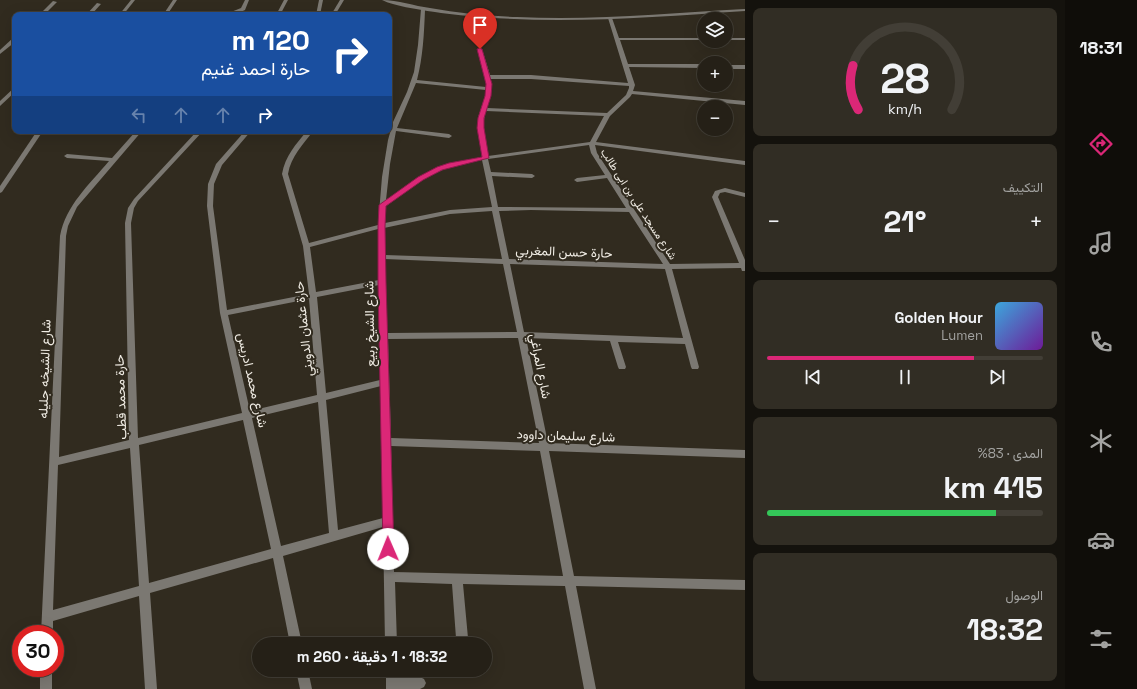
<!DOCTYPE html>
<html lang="ar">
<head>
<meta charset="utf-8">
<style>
  :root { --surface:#252017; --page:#312d24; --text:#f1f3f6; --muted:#a3a3a1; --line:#423e36; --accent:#db2777 }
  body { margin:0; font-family:"Space Grotesk",Vazirmatn,sans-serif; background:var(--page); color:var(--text); direction:rtl; height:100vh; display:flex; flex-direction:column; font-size:15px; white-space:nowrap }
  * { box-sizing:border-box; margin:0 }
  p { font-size:13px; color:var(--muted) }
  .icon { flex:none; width:22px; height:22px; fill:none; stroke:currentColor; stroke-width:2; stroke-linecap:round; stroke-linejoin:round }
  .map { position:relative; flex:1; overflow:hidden; direction:ltr }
  .drawer { display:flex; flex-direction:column; gap:8px; padding:8px; background:#14120d; width:320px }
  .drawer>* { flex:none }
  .banner { position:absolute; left:12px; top:12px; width:380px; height:122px; border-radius:8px; box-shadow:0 4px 16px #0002,0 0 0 1px var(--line); direction:rtl; background:#1a4fa0; color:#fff; overflow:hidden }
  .tools { position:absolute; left:697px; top:12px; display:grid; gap:8px }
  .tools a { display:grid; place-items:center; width:36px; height:36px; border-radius:50%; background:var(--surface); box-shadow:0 4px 16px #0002,0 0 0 1px var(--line); font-size:20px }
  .speed { position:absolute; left:12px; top:625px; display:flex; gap:8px; font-size:20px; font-weight:700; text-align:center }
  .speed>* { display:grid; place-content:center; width:52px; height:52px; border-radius:50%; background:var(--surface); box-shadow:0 4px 16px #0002,0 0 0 1px var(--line); line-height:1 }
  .speed .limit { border:6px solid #d22; background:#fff; color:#111 }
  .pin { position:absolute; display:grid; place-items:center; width:34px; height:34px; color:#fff; margin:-41px -17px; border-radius:50% 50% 50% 0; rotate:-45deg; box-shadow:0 0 4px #0007 }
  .pin .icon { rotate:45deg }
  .me { position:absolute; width:44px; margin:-22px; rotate:359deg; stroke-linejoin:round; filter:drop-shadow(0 0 3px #0008) }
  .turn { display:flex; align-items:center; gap:14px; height:84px; padding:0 16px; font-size:18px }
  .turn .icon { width:52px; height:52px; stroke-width:2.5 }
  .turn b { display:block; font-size:28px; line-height:34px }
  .lanes { display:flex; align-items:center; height:38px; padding:0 16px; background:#0003; justify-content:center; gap:20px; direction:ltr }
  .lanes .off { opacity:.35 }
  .big { font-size:30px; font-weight:700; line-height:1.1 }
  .drawer .tile { flex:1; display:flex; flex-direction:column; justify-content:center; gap:6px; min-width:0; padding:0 14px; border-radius:8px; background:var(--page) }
  .drawer .dial { align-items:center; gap:0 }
  .dial svg { height:104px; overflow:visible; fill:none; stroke:var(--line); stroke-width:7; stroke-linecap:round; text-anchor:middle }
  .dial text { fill:var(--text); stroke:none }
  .song { display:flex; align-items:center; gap:12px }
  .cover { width:48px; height:48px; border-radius:6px; background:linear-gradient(135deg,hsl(200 70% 55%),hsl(280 70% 35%)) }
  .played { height:4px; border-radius:2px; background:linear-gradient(90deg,var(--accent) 75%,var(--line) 75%) }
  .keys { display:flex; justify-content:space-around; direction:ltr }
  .heat { display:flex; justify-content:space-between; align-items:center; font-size:22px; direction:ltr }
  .charge { height:6px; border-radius:3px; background:linear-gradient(90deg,#34c759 83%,var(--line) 0) }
  .trip { position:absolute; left:252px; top:637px; width:240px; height:40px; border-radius:20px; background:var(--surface); box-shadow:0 4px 16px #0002,0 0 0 1px var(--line); font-weight:700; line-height:40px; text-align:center; direction:rtl }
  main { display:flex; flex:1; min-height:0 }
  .tab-bar { display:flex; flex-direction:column; width:72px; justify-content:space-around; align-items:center; background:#0f0d09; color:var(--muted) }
  .tab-bar .icon { width:28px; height:28px }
  .tab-bar .selected { color:var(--accent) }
  .tab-bar b { font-size:18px; color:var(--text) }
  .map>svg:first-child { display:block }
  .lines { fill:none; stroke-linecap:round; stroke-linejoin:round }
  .minor { fill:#7b7872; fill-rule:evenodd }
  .tertiary { fill:#7b7872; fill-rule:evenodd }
  .route { fill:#db2777; stroke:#8e194d }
  .labels { text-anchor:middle; stroke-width:4; stroke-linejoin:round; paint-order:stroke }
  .far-street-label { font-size:11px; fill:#f0ece4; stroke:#312b1f }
  .street-label { font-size:13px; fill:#f0ece4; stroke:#312b1f }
</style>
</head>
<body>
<main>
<nav class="tab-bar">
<b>18:31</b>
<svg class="icon selected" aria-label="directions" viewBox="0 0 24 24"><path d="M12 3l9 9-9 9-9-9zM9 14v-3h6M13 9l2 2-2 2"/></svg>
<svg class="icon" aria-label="music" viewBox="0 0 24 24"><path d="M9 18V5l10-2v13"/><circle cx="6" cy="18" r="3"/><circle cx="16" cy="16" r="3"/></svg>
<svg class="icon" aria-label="phone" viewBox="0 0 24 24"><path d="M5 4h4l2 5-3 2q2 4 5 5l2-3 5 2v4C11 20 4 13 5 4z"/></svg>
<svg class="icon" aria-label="climate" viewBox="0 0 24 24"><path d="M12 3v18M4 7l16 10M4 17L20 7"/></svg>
<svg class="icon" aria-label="car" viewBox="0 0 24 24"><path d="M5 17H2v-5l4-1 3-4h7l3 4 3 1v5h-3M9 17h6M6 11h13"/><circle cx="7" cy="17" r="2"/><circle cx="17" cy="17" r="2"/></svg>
<svg class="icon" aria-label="filters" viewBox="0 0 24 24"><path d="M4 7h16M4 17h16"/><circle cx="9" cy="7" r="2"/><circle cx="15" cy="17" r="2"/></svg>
</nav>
<section class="drawer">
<div class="tile dial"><svg viewBox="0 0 100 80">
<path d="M14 69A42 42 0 1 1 86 69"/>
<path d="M14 69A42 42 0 0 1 10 35" stroke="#db2777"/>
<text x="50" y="56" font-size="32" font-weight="700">28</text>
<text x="50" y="72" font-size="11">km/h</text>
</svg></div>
<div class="tile"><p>التكييف</p>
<div class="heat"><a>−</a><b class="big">21°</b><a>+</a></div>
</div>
<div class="tile">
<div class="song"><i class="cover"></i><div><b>Golden Hour</b><p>Lumen</p></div></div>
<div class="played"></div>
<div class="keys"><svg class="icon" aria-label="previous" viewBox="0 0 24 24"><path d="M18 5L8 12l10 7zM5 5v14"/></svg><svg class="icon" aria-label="pause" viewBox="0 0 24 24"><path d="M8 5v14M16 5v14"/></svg><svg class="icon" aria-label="next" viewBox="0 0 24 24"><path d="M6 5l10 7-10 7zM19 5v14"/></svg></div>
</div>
<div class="tile"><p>المدى · 83%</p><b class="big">415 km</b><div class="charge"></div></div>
<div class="tile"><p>الوصول</p><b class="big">18:32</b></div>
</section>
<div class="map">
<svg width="745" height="689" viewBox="0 0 745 689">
  <rect width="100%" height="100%" fill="#312b1f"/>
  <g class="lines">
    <g class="minor">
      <polygon points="131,0 135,0 123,15 119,15"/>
      <polygon points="173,0 177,0 167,15 163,15"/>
      <polygon points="245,0 249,0 245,10 234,15 229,15 231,12 241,8"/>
      <polygon points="284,0 288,0 280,15 276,15"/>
      <polygon points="319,0 323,0 320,15 316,15"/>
      <polygon points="340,0 344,0 335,15 331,15"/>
      <polygon points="53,1 57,2 44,15 39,15"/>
      <polygon points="97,3 101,4 91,15 86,15"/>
      <path d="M421 9 425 10C424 34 423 57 417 80L486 87V83L478 49 480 48 482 49 490 75H531L628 83 608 18 610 17 612 18 619 38H704V40H620L628 64H704V68L629 67 635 85 633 91 745 101V105L632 94 630 97 610 116 596 142 745 161V165L595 145 597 153 670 264 739 263 712 197 715 191 725 188 745 193V197L725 192 720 193 718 197 745 260V271H742L741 268 672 269 699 367 698 369H692L691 367 685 344 618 342 626 367 625 369H619L618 367 610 341 526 338 548 443 745 450V458L549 451 574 576 745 580V590L576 586 596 689H584L565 586 463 584 468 638 466 642 462 644 458 642 456 638 452 584 395 582 397 644H385L383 527 283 556 302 644H290L273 558 150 593 157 689H145L139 596 53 621V634H41L60 236C66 205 89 185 109 161L67 158 64 156 67 154 112 158 136 131H142L77 207 68 226 66 236 59 457 129 440 125 223 128 208 134 199 197 131H203L138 201 134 208 131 223 138 438 242 413 220 313 207 206 208 184 216 164 245 131H251L222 165 214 184 213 206 227 310 309 294 303 246 282 174C285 156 296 144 307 131H313C303 145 291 156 288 174L309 243 378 225 382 177 388 140 393 122 407 92 414 72 418 45ZM490 79H531L629 86V88L626 95 607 113 487 108 492 89ZM416 83 486 90 485 96 478 118 482 157 447 164 418 178 386 200 390 164 396 131 449 138 452 136 449 134 397 128ZM486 111 604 116 590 142 488 156C486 141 481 125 486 111ZM589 145 591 153 605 175 577 178 574 180 577 182 607 178 626 208 498 207 492 176 532 178 535 176 532 174 491 172 488 159ZM482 160 492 207 450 210 385 223 386 206 422 180 451 166ZM531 210 629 212 663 264 509 259 499 211ZM492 211 502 259 385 255 384 228 450 214ZM378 229 379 280 316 292 310 247ZM385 259 503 264 517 332 387 333ZM510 264 665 269 683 338 524 332ZM379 285 380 380 326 393 317 297ZM309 299 317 395 250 411 228 315ZM518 338 539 443 391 438 388 339ZM381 386 383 518 338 530 326 400ZM318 402 329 533 281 546 252 418ZM243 420 271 549 149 583 139 445ZM391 446 540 451 563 576 394 572ZM130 448 139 586 53 610 58 465Z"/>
      <polygon points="13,38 15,38 15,42 0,54 0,50"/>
      <rect x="726" y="38" width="19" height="2"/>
      <rect x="726" y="65" width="19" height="4"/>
      <polygon points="15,87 15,92 0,106 0,101"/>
      <polygon points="37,131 43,131 2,192 0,193 0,186"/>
      <rect x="40" y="668" width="12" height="21"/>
      <polygon points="296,670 308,670 312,689 300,689"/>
      <polygon points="386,670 398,670 398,677 420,677 424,679 426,683 424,687 420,689 386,689"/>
    </g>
    <path class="tertiary" d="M382 0C398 0 414 6 430 8 459 13 488 16 517 17 593 21 669 13 745 9V11C644 18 542 26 441 13 427 11 393 6 382 0Z"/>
  </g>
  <polygon class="route" points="480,48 482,49 492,84 491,96 484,118 484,128 489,158 442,170 423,180 386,206 385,226 386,282 394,549 392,553 388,554 384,553 383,549 378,282 378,226 379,205 418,177 437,167 449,163 482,157 477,128 478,118 485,96 486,84 477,49"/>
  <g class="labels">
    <g class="far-street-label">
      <text transform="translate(639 204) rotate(57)" y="4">شارع مسجد على بن ابى طالب</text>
    </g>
    <g class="street-label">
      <text transform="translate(564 251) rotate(2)" y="5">حارة حسن المغربي</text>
      <text transform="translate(369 324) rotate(-91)" y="5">شارع الشيخ ربيع</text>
      <text transform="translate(303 329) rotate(-96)" y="5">حارة عثمان الدويني</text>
      <text transform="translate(541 366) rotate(79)" y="5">شارع المراغي</text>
      <text transform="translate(44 369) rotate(-88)" y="5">شارع الشيخه جليله</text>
      <text transform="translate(253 380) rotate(77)" y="5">شارع محمد ادريس</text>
      <text transform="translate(120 397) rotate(-92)" y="5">حارة محمد قطب</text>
      <text transform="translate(566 435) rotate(2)" y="5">شارع سليمان داوود</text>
    </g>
  </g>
</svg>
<div class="tools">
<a><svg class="icon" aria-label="layers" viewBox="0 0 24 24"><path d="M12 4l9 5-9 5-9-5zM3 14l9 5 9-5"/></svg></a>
<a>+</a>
<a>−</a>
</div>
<div class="speed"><div class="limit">30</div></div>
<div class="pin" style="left:480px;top:49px;background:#d93025"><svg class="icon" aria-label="arrive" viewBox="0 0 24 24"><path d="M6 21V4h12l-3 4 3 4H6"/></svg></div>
<svg class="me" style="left:388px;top:549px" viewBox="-20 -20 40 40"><circle r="19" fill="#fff"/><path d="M0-13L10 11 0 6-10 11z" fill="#db2777"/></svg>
<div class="trip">18:32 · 1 دقيقة · 260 m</div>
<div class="banner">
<div class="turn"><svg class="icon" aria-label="right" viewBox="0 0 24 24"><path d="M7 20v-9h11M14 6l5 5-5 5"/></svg><div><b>120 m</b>حارة احمد غنيم</div></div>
<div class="lanes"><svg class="icon off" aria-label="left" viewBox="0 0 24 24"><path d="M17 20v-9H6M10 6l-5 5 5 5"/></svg><svg class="icon off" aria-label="ahead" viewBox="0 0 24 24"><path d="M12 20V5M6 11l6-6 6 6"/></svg><svg class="icon off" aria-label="ahead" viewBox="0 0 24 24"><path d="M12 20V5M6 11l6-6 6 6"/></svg><svg class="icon" aria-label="right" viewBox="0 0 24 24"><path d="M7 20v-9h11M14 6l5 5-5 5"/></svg></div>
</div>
</div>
</main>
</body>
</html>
